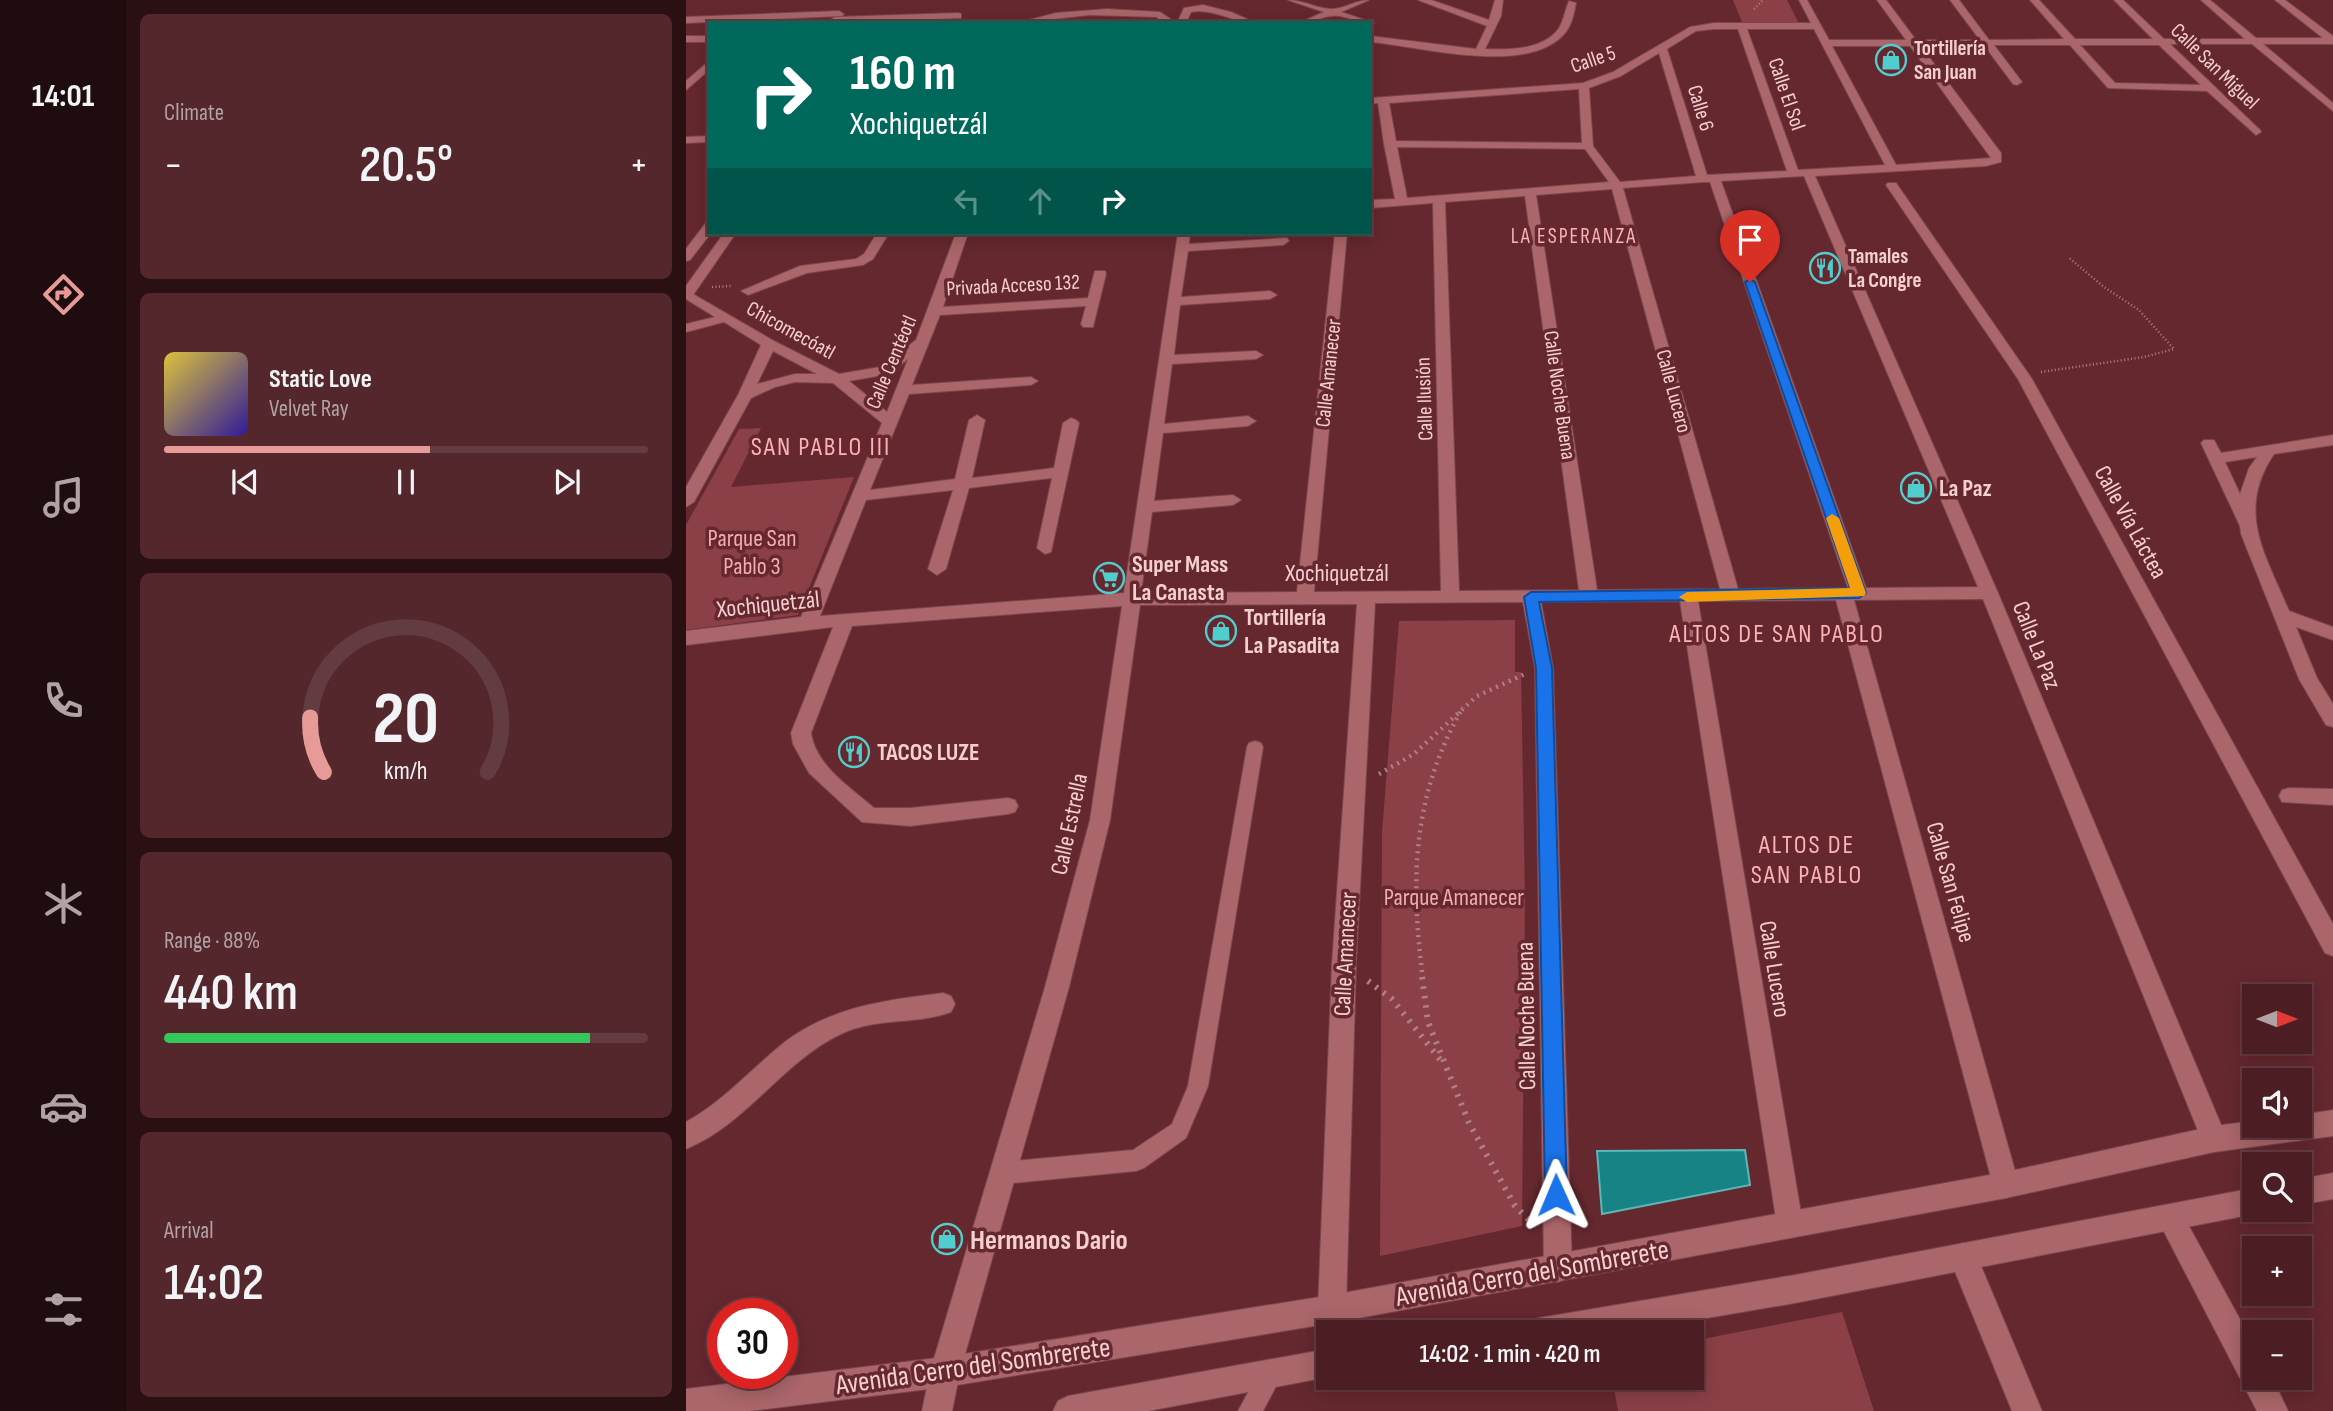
<!DOCTYPE html>
<html lang="en">
<head>
<meta charset="utf-8">
<style>
  :root { --surface:#4c1e23; --page:#53272b; --text:#f1f3f6; --muted:#b2a2a6; --line:#633c41; --accent:#e69b98 }
  body { margin:0; font-family:"Sofia Sans Condensed",sans-serif; background:var(--page); color:var(--text); height:100vh; display:flex; flex-direction:column; font-size:26px; white-space:nowrap }
  * { box-sizing:border-box; margin:0 }
  p { font-size:23px; color:var(--muted) }
  .icon { flex:none; width:38px; height:38px; fill:none; stroke:currentColor; stroke-width:2; stroke-linecap:round; stroke-linejoin:round }
  .map { position:relative; flex:1; overflow:hidden }
  .drawer { display:flex; flex-direction:column; gap:14px; padding:14px; background:#2a1013; width:560px }
  .drawer>* { flex:none }
  .banner { position:absolute; left:21px; top:21px; width:665px; height:214px; border-radius:0px; box-shadow:0 4px 18px #0003,0 0 0 2px var(--line); background:#00695c; color:#fff; overflow:hidden }
  .needle { width:46px; rotate:90deg }
  .tools { position:absolute; left:1556px; top:984px; display:grid; gap:14px }
  .tools a { display:grid; place-items:center; width:70px; height:70px; border-radius:0px; background:var(--surface); box-shadow:0 4px 18px #0003,0 0 0 2px var(--line); font-size:35px }
  .speed { position:absolute; left:21px; top:1298px; display:flex; gap:14px; font-size:35px; font-weight:700; text-align:center }
  .speed>* { display:grid; place-content:center; width:91px; height:91px; border-radius:50%; background:var(--surface); box-shadow:0 4px 18px #0003,0 0 0 2px var(--line); line-height:1 }
  .speed .limit { border:10px solid #d22; background:#fff; color:#111 }
  .pin { position:absolute; display:grid; place-items:center; width:60px; height:60px; color:#fff; margin:-72px -30px; border-radius:50% 50% 50% 0; rotate:-45deg; box-shadow:0 0 7px #0007 }
  .pin .icon { rotate:45deg }
  .me { position:absolute; width:77px; margin:-38px; rotate:359deg; stroke-linejoin:round; filter:drop-shadow(0 0 5px #0008) }
  .turn { display:flex; align-items:center; gap:24px; height:147px; padding:0 28px; font-size:32px }
  .turn .icon { width:91px; height:91px; stroke-width:2.5 }
  .turn b { display:block; font-size:49px; line-height:60px }
  .lanes { display:flex; align-items:center; height:66px; padding:0 28px; background:#0003; justify-content:center; gap:35px; direction:ltr }
  .lanes .off { opacity:.35 }
  .big { font-size:52px; font-weight:600; line-height:1.1 }
  .drawer .card { flex:1; display:flex; flex-direction:column; justify-content:center; gap:10px; min-width:0; padding:0 24px; border-radius:10px; background:var(--page) }
  .drawer .dial { align-items:center; gap:0 }
  .dial svg { height:182px; overflow:visible; fill:none; stroke:var(--line); stroke-width:7; stroke-linecap:round; text-anchor:middle }
  .dial text { fill:var(--text); stroke:none }
  .song { display:flex; align-items:center; gap:21px }
  .cover { width:84px; height:84px; border-radius:10px; background:linear-gradient(135deg,hsl(50 70% 55%),hsl(250 70% 35%)) }
  .played { height:7px; border-radius:4px; background:linear-gradient(90deg,var(--accent) 55%,var(--line) 55%) }
  .keys { display:flex; justify-content:space-around; direction:ltr }
  .heat { display:flex; justify-content:space-between; align-items:center; font-size:38px; direction:ltr }
  .charge { height:10px; border-radius:5px; background:linear-gradient(90deg,#34c759 88%,var(--line) 0) }
  .trip { position:absolute; left:630px; top:1320px; width:388px; height:70px; border-radius:0px; background:var(--surface); box-shadow:0 4px 18px #0003,0 0 0 2px var(--line); font-weight:600; line-height:70px; text-align:center }
  main { display:flex; flex:1; min-height:0 }
  .dock { display:flex; flex-direction:column; width:126px; justify-content:space-around; align-items:center; background:#1e0c0e; color:var(--muted) }
  .dock .icon { width:49px; height:49px }
  .dock .current { color:var(--accent) }
  .dock b { font-size:32px; color:var(--text) }
  .map>svg:first-child { display:block }
  .green { fill:#8b4047 }
  .building { fill:#188384; stroke:#5bb7b7; stroke-width:2 }
  .lines { fill:none; stroke-linecap:round; stroke-linejoin:round }
  .service-casing { stroke:#7b474e; stroke-width:2 }
  .minor-casing { stroke:#7b474e; stroke-width:2 }
  .tertiary-casing { stroke:#7b474e; stroke-width:2 }
  .secondary-casing { stroke:#7b474e; stroke-width:2 }
  .path-far2 { stroke:#b07f83; stroke-width:2.5; stroke-dasharray:1 2.5; stroke-linecap:butt }
  .path-far1 { stroke:#b07f83; stroke-width:4.5; stroke-dasharray:2 5; stroke-linecap:butt }
  .path { stroke:#b07f83; stroke-width:6; stroke-dasharray:2.5 7; stroke-linecap:butt }
  .service { fill:#aa666a; fill-rule:evenodd }
  .minor { fill:#aa666a; fill-rule:evenodd }
  .tertiary { fill:#aa666a; fill-rule:evenodd }
  .secondary { fill:#aa666a; fill-rule:evenodd }
  .route { fill:#1a73e8; stroke:#114b97; stroke-width:2 }
  .slow { fill:#f59e0b }
  .labels { text-anchor:middle; stroke-width:7; stroke-linejoin:round; paint-order:stroke }
  .far-poi-label { font-size:21px; font-weight:bold; fill:#f5cfd0; stroke:#65282f; text-anchor:start }
  .far-street-label { font-size:21px; fill:#f5cfd0; stroke:#65282f }
  .far-neighbourhood-label { font-size:21px; letter-spacing:2px; fill:#fcb2b5; stroke:#65282f }
  .poi-label { font-size:24px; font-weight:bold; fill:#f5cfd0; stroke:#65282f; text-anchor:start }
  .street-label { font-size:24px; fill:#f5cfd0; stroke:#65282f }
  .park-label { font-size:24px; fill:#f4acb0; stroke:#65282f }
  .neighbourhood-label { font-size:26px; letter-spacing:2px; fill:#fcb2b5; stroke:#65282f }
  .near-poi-label { font-size:28px; font-weight:bold; fill:#f5cfd0; stroke:#65282f; text-anchor:start }
  .near-street-label { font-size:28px; fill:#f5cfd0; stroke:#65282f }
</style>
</head>
<body>
<main>
<nav class="dock">
<b>14:01</b>
<svg class="icon current" aria-label="directions" viewBox="0 0 24 24"><path d="M12 3l9 9-9 9-9-9zM9 14v-3h6M13 9l2 2-2 2"/></svg>
<svg class="icon" aria-label="music" viewBox="0 0 24 24"><path d="M9 18V5l10-2v13"/><circle cx="6" cy="18" r="3"/><circle cx="16" cy="16" r="3"/></svg>
<svg class="icon" aria-label="phone" viewBox="0 0 24 24"><path d="M5 4h4l2 5-3 2q2 4 5 5l2-3 5 2v4C11 20 4 13 5 4z"/></svg>
<svg class="icon" aria-label="climate" viewBox="0 0 24 24"><path d="M12 3v18M4 7l16 10M4 17L20 7"/></svg>
<svg class="icon" aria-label="car" viewBox="0 0 24 24"><path d="M5 17H2v-5l4-1 3-4h7l3 4 3 1v5h-3M9 17h6M6 11h13"/><circle cx="7" cy="17" r="2"/><circle cx="17" cy="17" r="2"/></svg>
<svg class="icon" aria-label="filters" viewBox="0 0 24 24"><path d="M4 7h16M4 17h16"/><circle cx="9" cy="7" r="2"/><circle cx="15" cy="17" r="2"/></svg>
</nav>
<section class="drawer">
<div class="card"><p>Climate</p>
<div class="heat"><a>−</a><b class="big">20.5°</b><a>+</a></div>
</div>
<div class="card">
<div class="song"><i class="cover"></i><div><b>Static Love</b><p>Velvet Ray</p></div></div>
<div class="played"></div>
<div class="keys"><svg class="icon" aria-label="previous" viewBox="0 0 24 24"><path d="M18 5L8 12l10 7zM5 5v14"/></svg><svg class="icon" aria-label="pause" viewBox="0 0 24 24"><path d="M8 5v14M16 5v14"/></svg><svg class="icon" aria-label="next" viewBox="0 0 24 24"><path d="M6 5l10 7-10 7zM19 5v14"/></svg></div>
</div>
<div class="card dial"><svg viewBox="0 0 100 80">
<path d="M14 69A42 42 0 1 1 86 69"/>
<path d="M14 69A42 42 0 0 1 8 45" stroke="#e69b98"/>
<text x="50" y="56" font-size="32" font-weight="700">20</text>
<text x="50" y="72" font-size="11">km/h</text>
</svg></div>
<div class="card"><p>Range · 88%</p><b class="big">440 km</b><div class="charge"></div></div>
<div class="card"><p>Arrival</p><b class="big">14:02</b></div>
</section>
<div class="map">
<svg width="1647" height="1411" viewBox="0 0 1647 1411">
  <rect width="100%" height="100%" fill="#65282f"/>
  <g class="green">
    <polygon points="1047,0 1101,0 1112,22 1056,22"/>
    <polygon points="75,428 45,487 168,477 112,615 0,630 0,525 53,429"/>
    <polygon points="829,620 829,672 835,672 839,897 836,1226 694,1256 696,832 713,621"/>
    <polygon points="1156,1312 1188,1411 932,1411 926,1377 1006,1377 1006,1341"/>
  </g>
  <polygon class="building" points="1059,1150 1064,1185 916,1214 911,1151"/>
  <g class="lines">
    <g class="service-casing">
      <g id="service">
        <polygon points="569,741 575,743 577,747 522,1086 500,1138 458,1168 450,1171 316,1184 308,1181 305,1173 308,1165 316,1162 447,1150 486,1124 502,1086 561,747 563,743"/>
        <polygon points="585,1361 593,1365 597,1373 577,1411 552,1411 577,1365"/>
      </g>
    </g>
    <g class="minor-casing">
      <g id="minor">
        <path d="M602 0C617 0 631 9 646 9 658 9 670 0 683 0L655 12 688 23 684 25V23C672 23 657 14 646 16 634 17 625 23 613 23L638 12Z"/>
        <path d="M732 0H745L803 20 809 0H817L815 16 799 49C823 50 858 50 873 28 878 20 879 10 883 1L890 3C888 13 886 25 879 33 842 77 734 46 684 42V36L790 49 801 26Z"/>
        <path d="M1113 0H1121L1143 40H1220L1191 0H1200L1230 40H1294L1264 0H1273L1303 40 1378 39 1344 0H1353L1389 39H1467L1428 0H1437L1478 39H1559L1515 0H1524L1570 38H1637L1589 0H1599L1647 36V44H1577L1647 103V111L1566 44H1484L1574 130 1575 132 1570 135 1521 91 1422 88 1384 45H1308L1336 82 1331 85 1327 84 1298 45H1234L1315 153V162L1300 166 1129 176 1312 593 1541 1139 1537 1148 1528 1152 1519 1148 1297 599 1168 600 1333 1185 1329 1194 1320 1198 1311 1194 1307 1185 1150 600 1012 601 1117 1225 1114 1235 1104 1238 1094 1235 1091 1225 994 601 855 602 867 668 886 1268 882 1278 872 1282 862 1278 858 1268 849 668 837 602 689 603 670 964 660 1309 656 1319 646 1323 636 1319 632 1309 646 964 671 604 454 605 424 820 383 987 274 1372 266 1411H236L244 1372 359 987 404 820 436 606 166 626 125 733C130 766 164 787 188 808H224L322 798 329 800 332 806 329 812 322 814 224 826 176 822 123 773 107 744 105 733 147 627 0 645V631L115 617 196 423 147 383 109 382 89 387 65 398 8 502 0 507V487L52 395 75 345 38 322 0 332V324L29 317 0 299V290L88 341 153 374 194 367 230 340 270 233H282L257 307 402 298 408 274 409 271H419L420 274 407 327H397L395 324 400 306 254 315 226 385 345 377 352 381 345 385 223 394 184 490 269 479 283 420 291 415 299 420 286 478 368 468 377 423 385 418 390 420 393 423 365 552 359 554 351 548 366 478 283 488 260 569 251 575 242 569 267 490 180 500 134 616 438 593 492 233H504L503 244 601 238 603 241 597 245 502 251 495 297 584 291 591 295 584 299 494 305 488 355 570 351 577 355 570 359 486 364 478 424 562 416 570 421 562 426 477 433 468 501 547 495 555 500 547 505 466 512 455 593 611 592 649 233H661L628 592 755 591 747 203 684 208V200L709 199 698 144 692 103 684 104V98L897 83 927 72 1004 27 1028 23H1125ZM1028 29H1052L1101 171 1021 175 981 49 1010 31ZM1061 29H1128L1199 165 1112 170ZM1394 45H1473L1515 85 1429 83ZM1146 46H1224L1305 158 1210 165ZM973 53 1010 176 934 182 907 146 903 88 935 76ZM893 89 896 143 710 141 703 103ZM711 147 899 149 923 182 721 198ZM1118 176 1292 587 1180 588 1035 181ZM1017 182H1024L1162 588 1052 589 937 188ZM926 189 1034 589 911 590 850 195ZM839 196 893 590 773 591 759 202ZM87 351 131 374H109L71 384ZM222 359 201 412 163 381 203 374Z"/>
        <path d="M517 5 545 12 570 23C547 23 528 8 505 12L500 23H491L498 8Z"/>
        <polygon points="421,9 474,12 486,20 485,23 476,23 471,17 404,15 331,23 370,13"/>
        <polygon points="153,11 158,14 156,16 0,23 0,17"/>
        <polygon points="272,13 275,14 275,18 149,23 144,20 149,17"/>
        <rect x="0" y="36" width="23" height="6"/>
        <polygon points="23,61 23,70 0,90 0,81"/>
        <polygon points="23,136 23,142 0,143 0,137"/>
        <polygon points="1202,183 1210,183 1346,379 1647,924 1647,956 1639,953 1332,379 1200,185"/>
        <polygon points="191,233 203,233 187,259 177,265 121,273 62,295 55,291 114,266 170,259 178,254"/>
        <path d="M1647 435V445L1588 454C1549 512 1580 555 1603 611L1647 627V640L1610 627 1631 678 1647 704V727L1640 725 1613 679 1555 534 1554 526 1515 443 1518 440H1528L1535 453ZM1571 457 1563 468 1554 494 1539 462Z"/>
        <polygon points="1603,788 1647,789 1647,805 1596,802 1593,796 1596,790"/>
        <path d="M257 993 265 996 269 1004 265 1012C230 1025 190 1017 155 1034 96 1062 61 1124 0 1149V1122C38 1101 66 1068 100 1041 148 1006 200 1000 257 993Z"/>
        <polygon points="1484,1204 1493,1208 1568,1345 1568,1377 1586,1377 1602,1411 1571,1411 1475,1226 1471,1217 1475,1208"/>
        <polygon points="1277,1243 1287,1247 1356,1411 1326,1411 1263,1257 1267,1247"/>
      </g>
    </g>
    <g class="tertiary-casing">
      <g id="tertiary">
        <polygon points="23,223 25,233 4,260 0,261 0,249 19,224"/>
        <polygon points="38,233 50,233 5,298 0,299 0,286"/>
      </g>
    </g>
    <g class="secondary-casing">
      <g id="secondary">
        <polygon points="1647,1110 1647,1136 1528,1152 1320,1198 646,1323 259,1387 63,1411 0,1411 0,1389 259,1357 646,1295 1320,1172 1528,1126 1568,1121 1568,1125 1614,1125 1614,1115"/>
        <polygon points="1647,1173 1647,1199 1614,1205 1614,1179"/>
        <polygon points="1568,1188 1568,1209 1578,1209 1568,1214 1109,1303 939,1332 839,1332 843,1322 853,1318 1109,1275"/>
        <polygon points="642,1349 642,1377 462,1411 367,1411 372,1401 382,1396"/>
      </g>
    </g>
    <g class="path-far2">
      <polyline points="1068,9 1077,0"/>
      <polyline points="26,287 46,286"/>
      <polyline points="1355,372 1458,357 1488,349 1453,310 1418,287 1382,257"/>
    </g>
    <g class="path-far1">
      <polyline points="693,774 728,754 791,696 839,674"/>
      <path d="M737 979C724 880 726 796 777 707"/>
    </g>
    <g class="path">
      <polyline points="736,977 742,1022 783,1123 829,1206 843,1220"/>
      <polyline points="682,981 706,999 756,1062"/>
    </g>
    <use href="#service" class="service"/>
    <use href="#minor" class="minor"/>
    <use href="#tertiary" class="tertiary"/>
    <use href="#secondary" class="secondary"/>
  </g>
  <polygon class="route" points="1064,279 1069,282 1180,593 1173,598 853,602 866,668 881,1195 878,1203 870,1206 862,1203 859,1195 850,668 838,597 845,592 1164,588 1059,282"/>
  <polygon class="slow" points="1146,514 1153,518 1180,593 1178,596 1001,602 993,597 1001,592 1164,588 1140,518"/>
  <defs>
    <g id="shop-ring" transform="scale(1.575)"><circle r="9.5" fill="#65282f" stroke="#52cdce" stroke-width="1.5"/><path d="M-5-2.5h2.3a2.7 3.5 0 0 1 5.4 0H5L5.5 6h-11ZM-1.5-2.5h3a1.5 2.3 0 0 0-3 0Z" fill="#52cdce"/></g>
    <g id="restaurant-ring" transform="scale(1.575)"><circle r="9.5" fill="#65282f" stroke="#52cdce" stroke-width="1.5"/><path d="M-5-6h1v4h1v-4h1v4h1v-4h1v5L-1.5 .5V6h-2V.5L-5-1ZM5-6V6H3V1.5H1.5Q1.5-4 5-6Z" fill="#52cdce"/></g>
    <g id="supermarket-ring" transform="scale(1.575)"><circle r="9.5" fill="#65282f" stroke="#52cdce" stroke-width="1.5"/><path d="M-6-5.5h2.5l.6 2H6L4.5 2H-2.5L-4.4-4H-6ZM-1.5 3.2a1.3 1.3 0 1 0 .1 0ZM3 3.2a1.3 1.3 0 1 0 .1 0Z" fill="#52cdce"/></g>
  </defs>
  <g fill-rule="evenodd">
    <use href="#shop-ring" x="1205" y="60"/>
    <use href="#restaurant-ring" x="1139" y="268"/>
    <use href="#shop-ring" x="1230" y="488"/>
    <use href="#supermarket-ring" x="423" y="578"/>
    <use href="#shop-ring" x="535" y="631"/>
    <use href="#restaurant-ring" x="168" y="752"/>
    <use href="#shop-ring" x="261" y="1239"/>
  </g>
  <g class="labels">
    <g class="far-poi-label">
      <text x="1228" y="55">Tortillería<tspan x="1228" dy="24">San Juan</tspan></text>
      <text x="1162" y="263">Tamales<tspan x="1162" dy="24">La Congre</tspan></text>
    </g>
    <g class="far-street-label">
      <text transform="translate(907 59) rotate(-19)" y="7">Calle 5</text>
      <text transform="translate(1529 66) rotate(44)" y="7">Calle San Miguel</text>
      <text transform="translate(1101 94) rotate(71)" y="7">Calle El Sol</text>
      <text transform="translate(1015 108) rotate(73)" y="7">Calle 6</text>
      <text transform="translate(327 285) rotate(-3)" y="7">Privada Acceso 132</text>
      <text transform="translate(105 330) rotate(29)" y="7">Chicomecóatl</text>
      <text transform="translate(205 362) rotate(-67)" y="7">Calle Centéotl</text>
      <text transform="translate(642 373) rotate(-84)" y="7">Calle Amanecer</text>
      <text transform="translate(988 391) rotate(75)" y="7">Calle Lucero</text>
      <text transform="translate(874 395) rotate(82)" y="7">Calle Noche Buena</text>
      <text transform="translate(738 399) rotate(-92)" y="7">Calle Ilusión</text>
    </g>
    <g class="far-neighbourhood-label">
      <text x="888" y="243">LA ESPERANZA</text>
    </g>
    <g class="poi-label">
      <text x="1253" y="496">La Paz</text>
      <text x="446" y="572">Super Mass<tspan x="446" dy="28">La Canasta</tspan></text>
      <text x="558" y="625">Tortillería<tspan x="558" dy="28">La Pasadita</tspan></text>
      <text x="191" y="760">TACOS LUZE</text>
    </g>
    <g class="street-label">
      <text transform="translate(1445 522) rotate(61)" y="8">Calle Vía Láctea</text>
      <text x="651" y="581">Xochiquetzál</text>
      <text transform="translate(82 604) rotate(-6)" y="8">Xochiquetzál</text>
      <text transform="translate(1351 645) rotate(68)" y="8">Calle La Paz</text>
      <text transform="translate(383 824) rotate(-78)" y="8">Calle Estrella</text>
      <text transform="translate(1265 882) rotate(74)" y="8">Calle San Felipe</text>
      <text transform="translate(659 954) rotate(-87)" y="8">Calle Amanecer</text>
      <text transform="translate(1089 969) rotate(81)" y="8">Calle Lucero</text>
      <text transform="translate(840 1016) rotate(-91)" y="8">Calle Noche Buena</text>
    </g>
    <g class="park-label">
      <text x="66" y="546">Parque San<tspan x="66" dy="28">Pablo 3</tspan></text>
      <text x="768" y="905">Parque Amanecer</text>
    </g>
    <g class="neighbourhood-label">
      <text x="135" y="455">SAN PABLO III</text>
      <text x="1091" y="642">ALTOS DE SAN PABLO</text>
      <text x="1121" y="853">ALTOS DE<tspan x="1121" dy="30">SAN PABLO</tspan></text>
    </g>
    <g class="near-poi-label">
      <text x="284" y="1249">Hermanos Dario</text>
    </g>
    <g class="near-street-label">
      <text transform="translate(846 1272) rotate(-10)" y="10">Avenida Cerro del Sombrerete</text>
      <text transform="translate(287 1365) rotate(-8)" y="10">Avenida Cerro del Sombrerete</text>
    </g>
  </g>
</svg>
<div class="tools">
<a><svg class="needle" viewBox="-14 -14 28 28"><path d="M0-13l5 13h-10z" fill="#e53935"/><path d="M0 13l5-13h-10z" fill="#b2a2a6"/></svg></a>
<a><svg class="icon" aria-label="sound" viewBox="0 0 24 24"><path d="M4 9h4l5-4v14l-5-4H4zM17 9q2 3 0 6"/></svg></a>
<a><svg class="icon" aria-label="search" viewBox="0 0 24 24"><circle cx="10" cy="10" r="6"/><path d="M15 15l6 6"/></svg></a>
<a>+</a>
<a>−</a>
</div>
<div class="speed"><div class="limit">30</div></div>
<div class="pin" style="left:1064px;top:282px;background:#d93025"><svg class="icon" aria-label="arrive" viewBox="0 0 24 24"><path d="M6 21V4h12l-3 4 3 4H6"/></svg></div>
<svg class="me" style="left:870px;top:1195px" viewBox="-20 -20 40 40"><path d="M0-17L14 15 0 8-14 15z" fill="#1a73e8" stroke="#fff" stroke-width="4"/></svg>
<div class="trip">14:02 · 1 min · 420 m</div>
<div class="banner">
<div class="turn"><svg class="icon" aria-label="right" viewBox="0 0 24 24"><path d="M7 20v-9h11M14 6l5 5-5 5"/></svg><div><b>160 m</b>Xochiquetzál</div></div>
<div class="lanes"><svg class="icon off" aria-label="left" viewBox="0 0 24 24"><path d="M17 20v-9H6M10 6l-5 5 5 5"/></svg><svg class="icon off" aria-label="ahead" viewBox="0 0 24 24"><path d="M12 20V5M6 11l6-6 6 6"/></svg><svg class="icon" aria-label="right" viewBox="0 0 24 24"><path d="M7 20v-9h11M14 6l5 5-5 5"/></svg></div>
</div>
</div>
</main>
</body>
</html>
